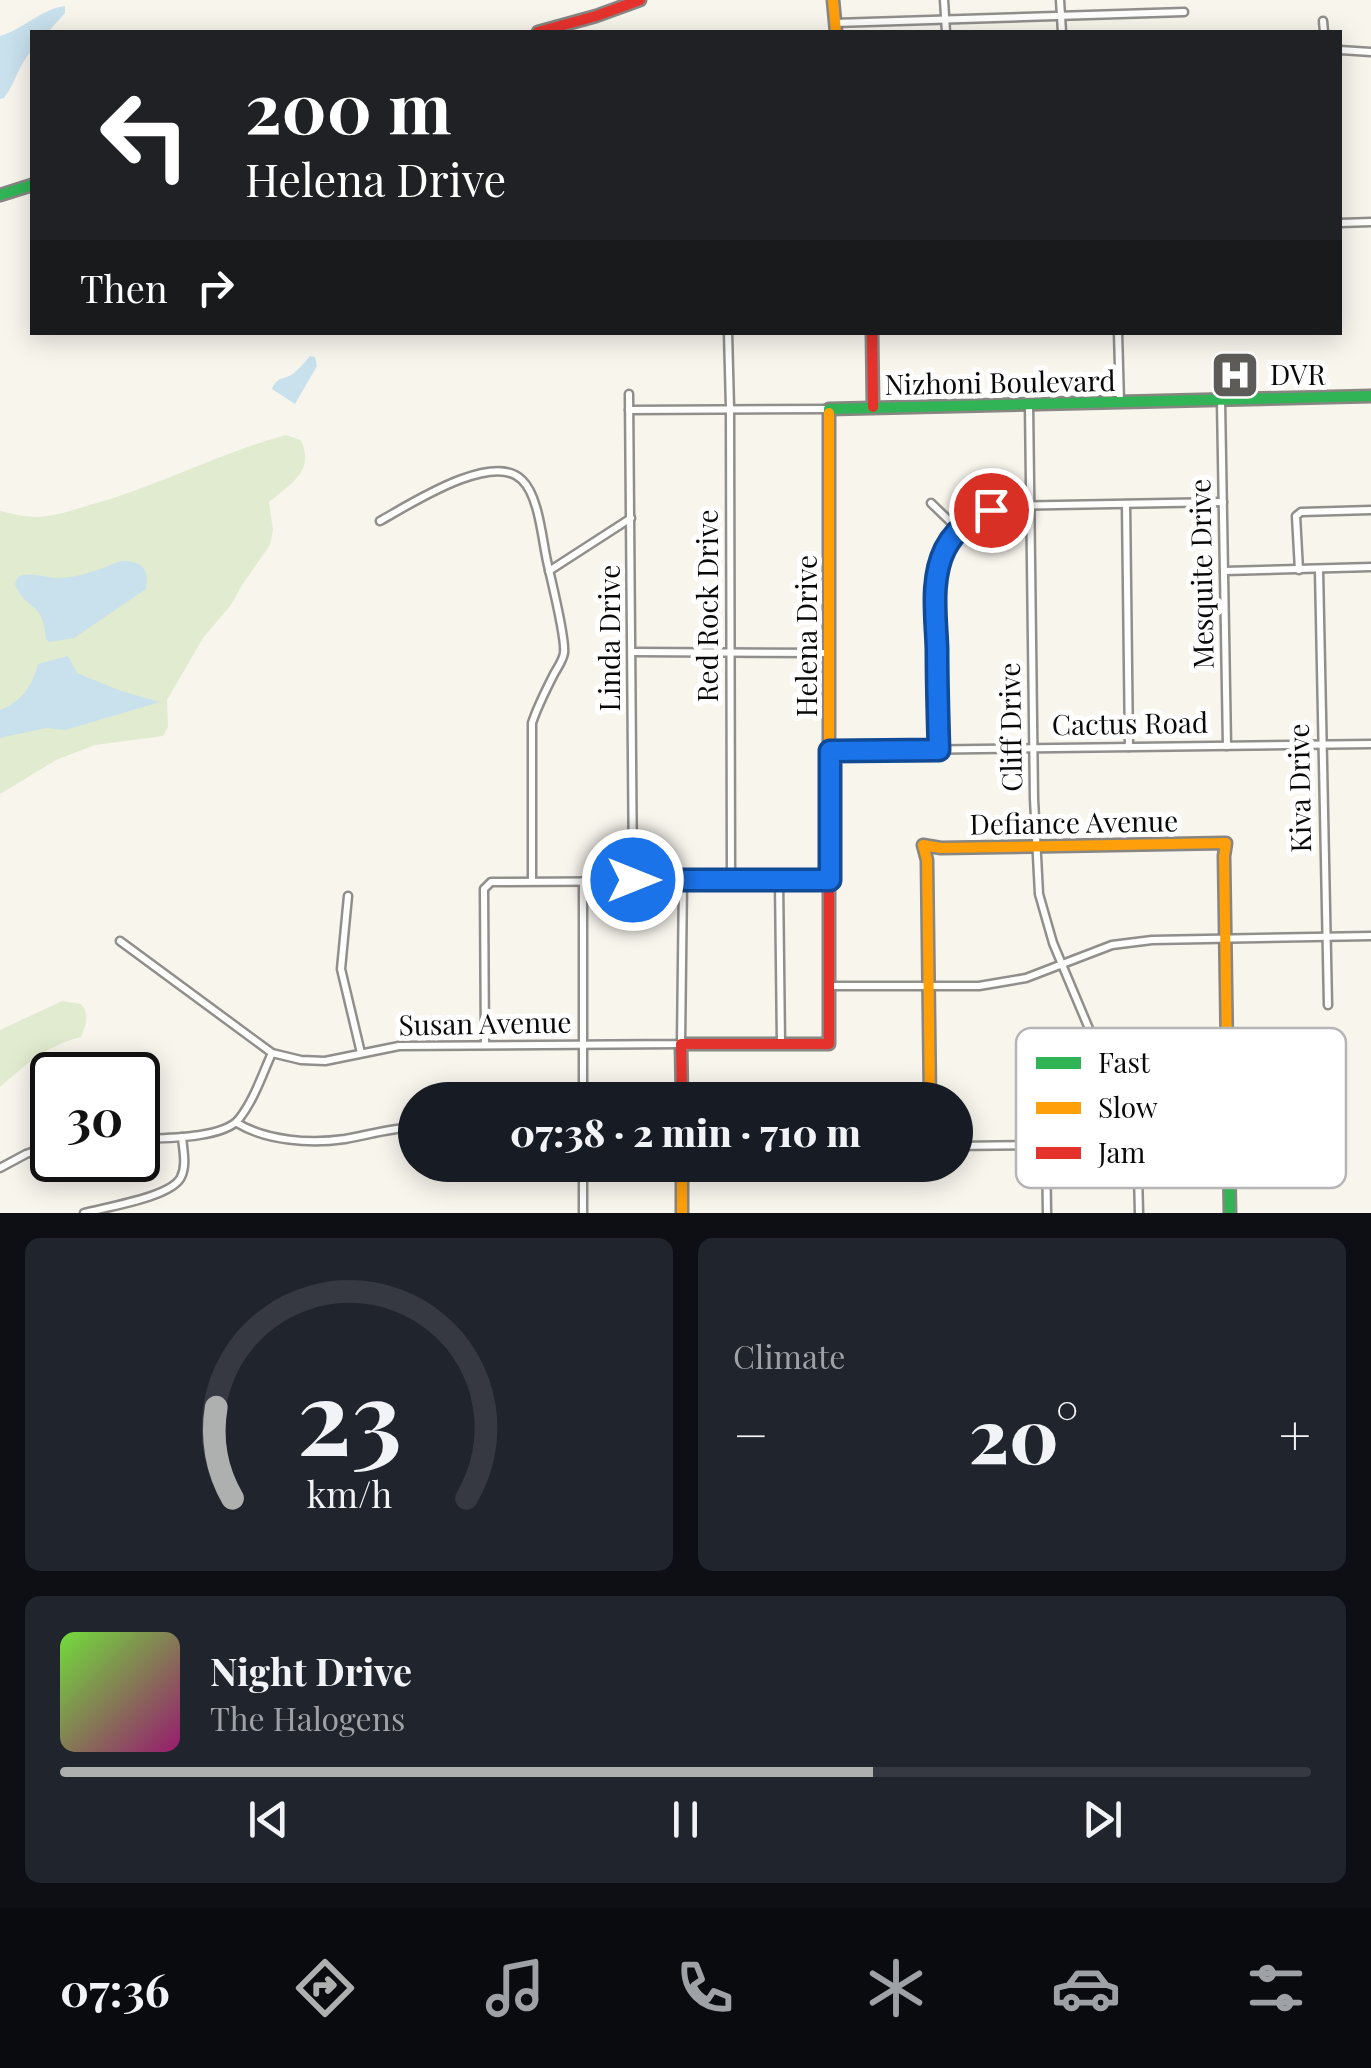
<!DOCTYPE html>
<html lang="en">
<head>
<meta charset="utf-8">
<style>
  :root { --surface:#171b24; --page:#20242c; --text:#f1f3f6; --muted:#9ea1a6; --line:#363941; --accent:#aeafaf }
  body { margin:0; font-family:"Playfair Display",serif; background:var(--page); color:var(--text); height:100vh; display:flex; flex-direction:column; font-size:38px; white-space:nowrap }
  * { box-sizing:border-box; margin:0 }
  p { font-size:32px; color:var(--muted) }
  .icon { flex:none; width:55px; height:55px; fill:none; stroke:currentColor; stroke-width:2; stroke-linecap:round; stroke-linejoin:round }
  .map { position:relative; height:1213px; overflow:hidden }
  .panel { display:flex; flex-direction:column; gap:25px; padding:25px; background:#0d0f14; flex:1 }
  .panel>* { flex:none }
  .banner { position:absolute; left:30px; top:30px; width:1312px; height:305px; border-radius:0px; box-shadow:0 5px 25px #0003; background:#202124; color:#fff; overflow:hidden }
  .speed { position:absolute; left:30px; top:1052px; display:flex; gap:20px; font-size:50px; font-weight:700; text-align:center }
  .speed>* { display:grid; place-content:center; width:130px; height:130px; border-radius:50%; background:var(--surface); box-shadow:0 5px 25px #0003; line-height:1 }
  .speed .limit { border:5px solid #111; border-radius:15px; background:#fff; color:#111 }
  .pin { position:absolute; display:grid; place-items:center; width:85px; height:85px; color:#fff; margin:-42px; border:5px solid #fff; border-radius:50%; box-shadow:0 2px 10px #0007 }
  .me { position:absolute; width:110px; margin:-55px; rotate:90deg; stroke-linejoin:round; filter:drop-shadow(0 0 8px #0008) }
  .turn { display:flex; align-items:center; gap:35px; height:210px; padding:0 50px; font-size:45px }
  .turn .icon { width:130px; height:130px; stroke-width:2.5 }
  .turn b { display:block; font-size:70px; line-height:85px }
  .then { display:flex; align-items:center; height:95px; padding:0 50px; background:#0003; gap:20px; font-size:38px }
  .big { font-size:75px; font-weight:800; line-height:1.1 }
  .panel .card { flex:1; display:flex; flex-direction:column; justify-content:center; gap:15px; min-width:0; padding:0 35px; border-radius:15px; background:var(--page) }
  .panel .dial { align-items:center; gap:0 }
  .dial svg { height:260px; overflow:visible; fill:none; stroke:var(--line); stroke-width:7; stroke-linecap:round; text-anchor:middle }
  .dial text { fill:var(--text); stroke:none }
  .song { display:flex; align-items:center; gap:30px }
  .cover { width:120px; height:120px; border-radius:15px; background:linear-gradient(135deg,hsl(100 70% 55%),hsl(320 70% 35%)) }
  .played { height:10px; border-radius:5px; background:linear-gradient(90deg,var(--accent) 65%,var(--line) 65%) }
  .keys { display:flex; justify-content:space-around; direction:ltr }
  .heat { display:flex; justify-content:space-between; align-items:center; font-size:55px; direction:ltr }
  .panel .tiles { flex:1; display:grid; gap:25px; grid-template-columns:1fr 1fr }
  .card:last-child { grid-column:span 2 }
  .trip { position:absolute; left:398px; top:1082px; width:575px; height:100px; border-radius:50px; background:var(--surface); box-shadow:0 5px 25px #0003; font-weight:800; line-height:100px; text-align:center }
  .tab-bar { display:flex; height:160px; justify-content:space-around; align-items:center; background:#090b0e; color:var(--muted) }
  .tab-bar .icon { width:70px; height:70px }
  .tab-bar .on { color:var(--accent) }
  .tab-bar b { font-size:45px; color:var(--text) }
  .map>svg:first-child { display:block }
  .green { fill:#e1ebcf }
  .water { fill:#c8e1ed }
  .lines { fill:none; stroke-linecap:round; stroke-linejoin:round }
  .street-casing { stroke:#918f8c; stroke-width:11 }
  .fast-casing { stroke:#878682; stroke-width:15 }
  .slow-casing { stroke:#878682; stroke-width:15 }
  .jam-casing { stroke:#878682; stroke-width:15 }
  .street { stroke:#fefefc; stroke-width:6 }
  .fast { stroke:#30b455; stroke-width:10 }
  .slow { stroke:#ff9f0a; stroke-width:10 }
  .jam { stroke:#e5322d; stroke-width:10 }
  .route-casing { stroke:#114b97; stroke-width:25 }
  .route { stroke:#1a73e8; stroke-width:18 }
  .labels { text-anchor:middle; stroke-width:10; stroke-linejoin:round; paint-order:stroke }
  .poi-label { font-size:28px; fill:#090909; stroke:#fff; text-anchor:start }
  .street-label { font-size:28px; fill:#090909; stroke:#fff }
  .key { fill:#fff; stroke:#b5b5b5; stroke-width:2.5 }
  .key-label { font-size:28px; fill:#090909 }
</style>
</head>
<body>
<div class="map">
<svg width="1371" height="1213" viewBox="0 0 1371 1213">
  <rect width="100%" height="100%" fill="#f8f5ed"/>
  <g class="green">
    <path d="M286 435 301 440C315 472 291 483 269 502L273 530 270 545 242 585 231 605 203 638 167 700 168 727 163 736 95 745 56 760 0 794V511C13 514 25 517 38 517 56 516 73 510 90 505 157 487 219 453 286 435Z"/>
    <path d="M62 1001 81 1004C90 1016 86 1024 81 1037 45 1046 27 1064 0 1087V1030Z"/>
  </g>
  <g class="water">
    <path d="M65 6V13L48 32H32V50C18 66 16 82 4 98L0 99V36C24 29 41 9 65 6Z"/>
    <path d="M310 356 315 357 317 366 295 404 272 389C277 376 285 380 294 373 300 368 305 362 310 356Z"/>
    <path d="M121 561C142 561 149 567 146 589L74 638 49 642 46 639C43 599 27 613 15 584L18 577C30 571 44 578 57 578 80 578 100 569 121 561Z"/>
    <path d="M68 656 77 673 121 691 160 702 65 730 46 728 0 738V710C22 702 32 686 38 664Z"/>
  </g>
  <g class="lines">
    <g class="street-casing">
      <g id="street">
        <polyline points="944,0 946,32"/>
        <polyline points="1060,0 1062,32"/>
        <polyline points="1323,21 1324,32"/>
        <polyline points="835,23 1184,12"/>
        <polyline points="1340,50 1371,52"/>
        <polyline points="1340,223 1371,222"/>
        <polyline points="728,332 730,408 731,880"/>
        <polyline points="1118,332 1120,403"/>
        <polyline points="629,394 633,880"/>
        <polyline points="1221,401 1227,746"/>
        <polyline points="1029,404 1034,799 1039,894 1053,943 1124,1112 1138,1174 1139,1213"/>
        <polyline points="629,410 829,409"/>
        <polyline points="931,503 959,530"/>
        <polyline points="1126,504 1129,747"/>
        <path d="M380 521C409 505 493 450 522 480 539 496 542 539 547 561 551 580 566 637 564 653 563 660 558 667 554 674 546 690 538 705 532 723V881"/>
        <polyline points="1299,570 1296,516 1301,512 1371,510"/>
        <polyline points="1319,570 1328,1005"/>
        <polyline points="549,571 631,518"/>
        <polyline points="1224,571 1371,567"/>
        <polyline points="633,652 830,653"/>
        <path d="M939 750C938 717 937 683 937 649 936 617 930 579 945 550 958 524 979 513 1006 506L1223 502"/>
        <polyline points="830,751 1371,744"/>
        <polyline points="779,881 781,1044"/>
        <polyline points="348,896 341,969 361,1053"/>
        <polyline points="120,941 272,1053 301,1060 325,1061 399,1046 681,1044 683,880"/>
        <polyline points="830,986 979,986 1026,978 1112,945 1152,940 1371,936"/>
        <polyline points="485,1045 484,889 491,882 830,880"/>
        <polyline points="583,1100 583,881"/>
        <path d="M237 1123C267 1141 310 1144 345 1139 368 1135 391 1128 415 1127"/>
        <path d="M138 1139C162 1138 223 1139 239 1119 254 1100 262 1075 272 1053"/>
        <polyline points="955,1146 1046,1145 1047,1213"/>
        <polyline points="583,1165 583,1213"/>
        <polyline points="0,1168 26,1154 52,1145"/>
        <path d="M84 1213C106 1207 172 1197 181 1177 187 1165 183 1150 182 1137"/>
      </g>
    </g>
    <g class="fast-casing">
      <g id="fast">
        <polyline points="0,195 32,185"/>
        <polyline points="829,413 829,409 1371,396"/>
        <polyline points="1227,1050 1230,1213"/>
      </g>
    </g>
    <g class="slow-casing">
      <g id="slow">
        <polyline points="833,0 836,32"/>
        <polyline points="829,413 829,829"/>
        <polyline points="930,1100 927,860 923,845 941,848 1226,843 1224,856 1227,1050"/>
        <polyline points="682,1165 682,1213"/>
      </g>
    </g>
    <g class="jam-casing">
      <g id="jam">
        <polyline points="538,32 596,16 640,0"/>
        <polyline points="872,332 873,407"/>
        <polyline points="682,1100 681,1044 829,1044 829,829"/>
      </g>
    </g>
    <use href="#street" class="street"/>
    <use href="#fast" class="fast"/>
    <use href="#slow" class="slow"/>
    <use href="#jam" class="jam"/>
  </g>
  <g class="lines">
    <g class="route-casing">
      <path id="route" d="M633 880H830V751L939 750C938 717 937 683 937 649 936 617 930 579 945 549 955 530 971 517 991 510"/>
    </g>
    <use href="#route" class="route"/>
  </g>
  <defs>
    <g id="hospital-square" transform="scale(2.5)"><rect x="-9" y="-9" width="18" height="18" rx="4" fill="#5d5c59" stroke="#fff"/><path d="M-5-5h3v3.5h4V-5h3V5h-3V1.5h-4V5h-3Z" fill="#fff"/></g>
  </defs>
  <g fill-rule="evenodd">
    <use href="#hospital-square" x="1235" y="375"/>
  </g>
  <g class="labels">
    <g class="poi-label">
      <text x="1270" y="385">DVR</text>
    </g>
    <g class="street-label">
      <text transform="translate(1000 383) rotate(-1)" y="10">Nizhoni Boulevard</text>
      <text transform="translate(1202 574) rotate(-91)" y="10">Mesquite Drive</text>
      <text transform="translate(708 606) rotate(-90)" y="10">Red Rock Drive</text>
      <text transform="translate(807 636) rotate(-90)" y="10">Helena Drive</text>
      <text transform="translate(610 638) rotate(-90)" y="10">Linda Drive</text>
      <text transform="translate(1130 724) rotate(-1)" y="10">Cactus Road</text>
      <text transform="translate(1011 727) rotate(-91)" y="10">Cliff Drive</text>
      <text transform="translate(1300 788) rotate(-91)" y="10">Kiva Drive</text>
      <text transform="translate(1074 823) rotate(-1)" y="10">Defiance Avenue</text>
      <text transform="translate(485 1024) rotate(-1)" y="10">Susan Avenue</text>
    </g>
  </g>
  <rect x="1016" y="1028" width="330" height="160" rx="15" class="key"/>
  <rect x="1036" y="1057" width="45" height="12" fill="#30b455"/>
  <rect x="1036" y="1102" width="45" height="12" fill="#ff9f0a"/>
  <rect x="1036" y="1147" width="45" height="12" fill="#e5322d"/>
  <g class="key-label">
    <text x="1098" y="1073">Fast</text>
    <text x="1098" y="1118">Slow</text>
    <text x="1098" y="1163">Jam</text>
  </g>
</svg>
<div class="speed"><div class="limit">30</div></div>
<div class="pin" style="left:991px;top:510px;background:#d93025"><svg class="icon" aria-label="arrive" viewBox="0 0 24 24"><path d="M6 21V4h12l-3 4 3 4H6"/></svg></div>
<svg class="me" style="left:633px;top:880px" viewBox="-20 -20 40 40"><circle r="17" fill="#1a73e8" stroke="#fff" stroke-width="3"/><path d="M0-11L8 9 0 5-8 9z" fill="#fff"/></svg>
<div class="trip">07:38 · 2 min · 710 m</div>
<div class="banner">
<div class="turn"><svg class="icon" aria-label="left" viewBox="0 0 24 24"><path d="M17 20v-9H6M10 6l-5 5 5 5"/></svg><div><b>200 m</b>Helena Drive</div></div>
<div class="then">Then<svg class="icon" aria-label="right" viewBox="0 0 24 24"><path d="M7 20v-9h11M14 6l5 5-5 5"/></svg></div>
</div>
</div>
<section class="panel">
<div class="tiles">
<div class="card dial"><svg viewBox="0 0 100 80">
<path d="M14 69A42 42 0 1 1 86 69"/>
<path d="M14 69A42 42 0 0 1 9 41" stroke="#aeafaf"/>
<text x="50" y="56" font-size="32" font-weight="700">23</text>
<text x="50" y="72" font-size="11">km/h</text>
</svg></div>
<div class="card"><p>Climate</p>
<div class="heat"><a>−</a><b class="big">20°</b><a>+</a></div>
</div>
<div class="card">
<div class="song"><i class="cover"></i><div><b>Night Drive</b><p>The Halogens</p></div></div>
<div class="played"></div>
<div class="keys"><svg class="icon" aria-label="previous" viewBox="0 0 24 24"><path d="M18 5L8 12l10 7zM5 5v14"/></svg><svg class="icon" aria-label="pause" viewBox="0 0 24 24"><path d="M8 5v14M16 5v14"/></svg><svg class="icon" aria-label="next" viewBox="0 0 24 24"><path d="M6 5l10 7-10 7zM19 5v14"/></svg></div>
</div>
</div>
</section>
<nav class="tab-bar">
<b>07:36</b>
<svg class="icon on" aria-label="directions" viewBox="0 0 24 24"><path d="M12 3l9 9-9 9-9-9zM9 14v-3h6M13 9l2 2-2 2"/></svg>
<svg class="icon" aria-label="music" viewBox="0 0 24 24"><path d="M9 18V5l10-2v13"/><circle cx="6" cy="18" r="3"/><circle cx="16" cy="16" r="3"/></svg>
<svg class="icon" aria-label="phone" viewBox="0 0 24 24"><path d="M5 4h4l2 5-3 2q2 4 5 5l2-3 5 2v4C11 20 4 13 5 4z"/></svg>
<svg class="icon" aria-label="climate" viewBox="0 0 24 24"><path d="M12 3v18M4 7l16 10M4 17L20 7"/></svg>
<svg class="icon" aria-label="car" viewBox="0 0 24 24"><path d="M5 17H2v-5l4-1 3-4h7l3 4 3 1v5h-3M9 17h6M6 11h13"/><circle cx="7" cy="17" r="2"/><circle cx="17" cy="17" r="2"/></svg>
<svg class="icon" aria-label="filters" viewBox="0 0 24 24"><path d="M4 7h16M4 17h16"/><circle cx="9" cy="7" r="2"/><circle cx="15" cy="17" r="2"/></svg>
</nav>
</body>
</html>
